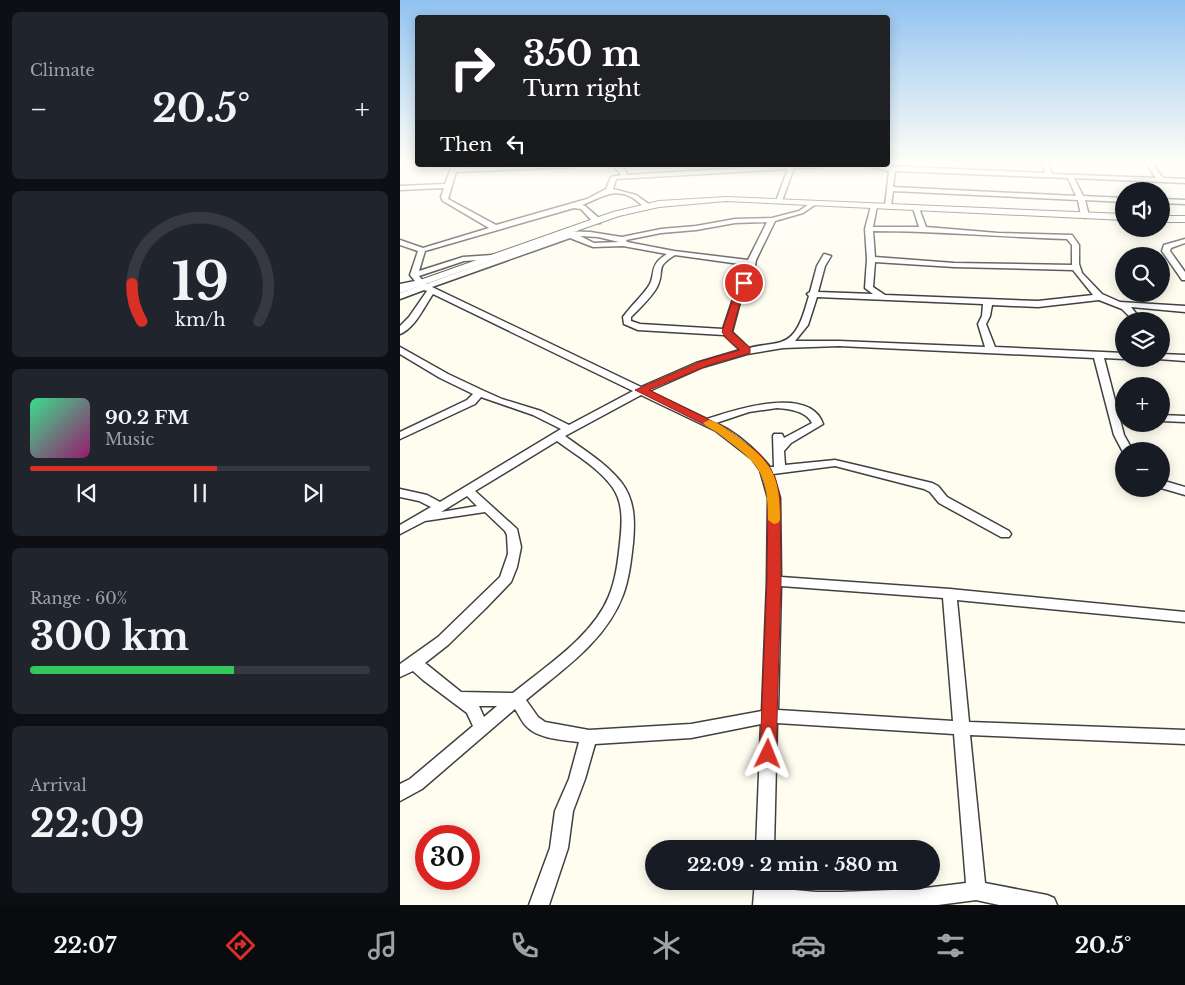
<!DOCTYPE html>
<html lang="en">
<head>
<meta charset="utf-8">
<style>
  :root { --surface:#171b24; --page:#20242c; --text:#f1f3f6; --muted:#9ea1a6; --line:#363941; --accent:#d93025 }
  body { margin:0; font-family:"Libre Baskerville",serif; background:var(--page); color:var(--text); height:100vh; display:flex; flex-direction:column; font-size:19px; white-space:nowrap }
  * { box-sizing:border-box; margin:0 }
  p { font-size:16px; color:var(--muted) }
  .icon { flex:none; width:28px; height:28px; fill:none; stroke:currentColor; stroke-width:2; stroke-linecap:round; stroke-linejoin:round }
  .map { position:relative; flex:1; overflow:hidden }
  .side { display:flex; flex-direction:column; gap:12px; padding:12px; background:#0d0f14; width:400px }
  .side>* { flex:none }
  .top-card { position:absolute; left:15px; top:15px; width:475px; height:152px; border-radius:5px; box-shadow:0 2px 12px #0003; background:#202124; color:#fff; overflow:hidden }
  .buttons { position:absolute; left:715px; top:182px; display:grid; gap:10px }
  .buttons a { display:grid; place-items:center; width:55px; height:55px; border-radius:50%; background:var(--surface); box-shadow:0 2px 12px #0003; font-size:25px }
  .speed { position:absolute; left:15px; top:825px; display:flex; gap:10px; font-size:25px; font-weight:700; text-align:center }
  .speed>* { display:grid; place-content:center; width:65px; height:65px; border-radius:50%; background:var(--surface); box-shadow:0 2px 12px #0003; line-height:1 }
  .speed .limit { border:8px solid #d22; background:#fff; color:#111 }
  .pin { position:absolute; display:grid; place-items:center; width:42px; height:42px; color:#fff; margin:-21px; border:2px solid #fff; border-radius:50%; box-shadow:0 1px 5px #0007 }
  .me { position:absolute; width:55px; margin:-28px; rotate:2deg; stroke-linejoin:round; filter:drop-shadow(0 0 4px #0008) }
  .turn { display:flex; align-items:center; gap:18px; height:105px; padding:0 25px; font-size:22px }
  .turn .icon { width:65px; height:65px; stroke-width:2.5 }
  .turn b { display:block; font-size:35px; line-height:42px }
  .then { display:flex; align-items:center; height:48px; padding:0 25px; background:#0003; gap:10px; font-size:19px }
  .big { font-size:38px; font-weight:700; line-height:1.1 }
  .side .widget { flex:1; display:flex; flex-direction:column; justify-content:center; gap:8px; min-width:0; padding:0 18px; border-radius:8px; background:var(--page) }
  .side .dial { align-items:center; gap:0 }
  .dial svg { height:130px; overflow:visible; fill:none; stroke:var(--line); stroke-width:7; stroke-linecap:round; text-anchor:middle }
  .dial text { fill:var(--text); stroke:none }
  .song { display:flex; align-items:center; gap:15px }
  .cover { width:60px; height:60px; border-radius:8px; background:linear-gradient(135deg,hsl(150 70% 55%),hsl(320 70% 35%)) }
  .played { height:5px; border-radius:2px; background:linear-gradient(90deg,var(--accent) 55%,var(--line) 55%) }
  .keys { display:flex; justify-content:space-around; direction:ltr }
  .heat { display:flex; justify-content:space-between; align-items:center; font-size:28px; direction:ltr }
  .charge { height:8px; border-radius:4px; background:linear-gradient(90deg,#34c759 60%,var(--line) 0) }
  .trip { position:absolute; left:245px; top:840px; width:295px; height:50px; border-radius:25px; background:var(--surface); box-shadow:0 2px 12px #0003; font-weight:700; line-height:50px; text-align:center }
  .dock { display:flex; height:80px; justify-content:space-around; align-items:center; background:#090b0e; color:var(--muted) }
  .dock .icon { width:35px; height:35px }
  .dock .on { color:var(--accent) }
  .dock b { font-size:22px; color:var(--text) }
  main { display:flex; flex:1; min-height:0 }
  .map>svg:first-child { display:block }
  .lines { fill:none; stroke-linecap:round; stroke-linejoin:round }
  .minor-casing { stroke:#414141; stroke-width:3 }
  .tertiary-casing { stroke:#414141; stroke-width:2 }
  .minor { fill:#fff; fill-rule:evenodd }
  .tertiary { fill:#fff; fill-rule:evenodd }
  .route { fill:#d93025; stroke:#8d1f18 }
  .slow { fill:#f59e0b }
</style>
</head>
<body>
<main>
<section class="side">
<div class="widget"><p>Climate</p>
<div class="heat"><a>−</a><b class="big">20.5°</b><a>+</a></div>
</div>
<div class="widget dial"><svg viewBox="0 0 100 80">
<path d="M14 69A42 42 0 1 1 86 69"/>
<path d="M14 69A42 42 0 0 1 8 46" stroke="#d93025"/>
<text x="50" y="56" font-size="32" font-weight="700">19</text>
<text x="50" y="72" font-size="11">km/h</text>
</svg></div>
<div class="widget">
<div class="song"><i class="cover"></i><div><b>90.2 FM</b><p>Music</p></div></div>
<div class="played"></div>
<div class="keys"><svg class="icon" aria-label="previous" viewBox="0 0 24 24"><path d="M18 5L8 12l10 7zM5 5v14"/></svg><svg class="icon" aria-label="pause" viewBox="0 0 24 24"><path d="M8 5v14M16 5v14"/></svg><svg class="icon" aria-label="next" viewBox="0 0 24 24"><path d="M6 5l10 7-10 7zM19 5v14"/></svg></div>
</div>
<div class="widget"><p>Range · 60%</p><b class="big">300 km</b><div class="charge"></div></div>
<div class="widget"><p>Arrival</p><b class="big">22:09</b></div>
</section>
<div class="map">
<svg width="785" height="905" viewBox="0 0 785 905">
  <rect width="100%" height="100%" fill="#fffdf0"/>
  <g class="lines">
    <g class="minor-casing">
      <g id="minor">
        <path d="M642 162H648L652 174 756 178 745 162H751L763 178 785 179V183L674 178 683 196 724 198V202L685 200 689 216 685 218 681 216 678 200 493 191 491 206 488 208 485 206 489 171 465 165 645 173ZM495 171 668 178 676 196 493 187Z"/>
        <path d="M52 165H58L57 168 173 165 170 167 56 172 48 199 96 225 187 199 206 189 211 177 221 175 213 165H220L225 170 227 175 387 165H421L418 167 394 168 382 201 379 203 376 201 388 169 216 179 213 189 236 195 250 205V207C243 208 239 202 233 198 212 187 202 198 182 205L185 206 200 219V223H194L181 209 174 208 25 251 19 271 63 257 93 255 97 257 93 259 64 261 19 276 26 284 162 235 159 233 163 231 190 232 222 237 261 229 296 226 335 219 372 218 399 211 412 202H416V204L403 213 375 221 356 260 354 272 340 302 332 332 349 348C359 345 371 345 381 342 399 337 404 312 409 296L407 294 410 292 417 266 424 254 431 256 425 266 418 292 473 294 465 288 467 259 465 229 471 206 474 204 477 206 473 227H519L513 208 516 206 519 208 526 227 598 233 672 235 679 245V264L682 273 702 294 720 302 785 306V312L731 307 742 321H734L722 309 699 300 638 307 592 305 590 316 586 324 595 347 724 353V359L704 358 724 435 733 451H724V454L714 435 694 358 439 346 383 348 347 354 303 367 249 391 307 419C334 410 410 385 423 424L391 443 384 451 385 465 435 460 532 483 538 486 547 497 609 531 611 534 609 537H601L539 503 530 492 524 489 435 466 373 474 380 498 381 577 550 589 785 612V622L557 600 569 722 785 730V744L570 735 585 883 647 895 654 898 657 905H599L576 900 538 905H353L355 881H373V888L416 892H441L517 889 566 883 554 734 377 723 374 849H356L361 724 291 738 195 744 185 779 173 811 168 848 149 905H129L150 848 155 811 169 779 179 742C163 740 138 739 126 726 122 722 119 715 115 709L22 789 0 801V784L10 779 73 726 67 713 23 680 13 671 0 677V664L38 637 100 577 108 554 107 535 105 531 85 512 25 521 0 534V525L31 507 19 501 0 497V489L27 495 40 502 161 429 133 415 81 397 75 404 0 439V432L67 400 73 394 40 378 0 354V347L48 374 84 391 102 399 141 411 169 425 233 391 33 294C24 307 15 328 0 334V326L9 317 27 291 24 290 0 299V293L19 286 0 288V284L15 281 10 275 18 251 0 245V240L23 248 89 228 43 201 41 197 44 188 0 190V186L45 184ZM367 222 348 260 274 251 227 242 226 240 261 233 296 230 335 223ZM473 231C538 231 602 237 667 239L672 245V265L554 263 475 257ZM180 236 198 237 219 242 194 243ZM170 238 193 247 223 246 267 254C247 266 257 275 248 287 241 297 231 306 223 317L224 324 238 330 324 335 340 350 296 363 241 387 32 287ZM275 255 347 265 346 272 332 302 323 329 240 324 231 321V317C239 309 254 295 258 285 265 269 254 268 275 255ZM475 262 554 267 673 270 693 295 638 301 485 295 473 287ZM417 297 583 304 582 316 578 324 585 347 439 341H395L408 325ZM241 395 316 431 352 459 360 470 368 498 367 581 362 711 291 724 189 730 145 722 138 717 126 700C162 670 206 641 223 595 229 579 231 561 233 543 235 521 235 500 221 482 206 463 184 450 165 436ZM377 408C390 409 406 411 412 423L384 438 382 434H374L373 436 374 467H370C356 450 336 432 316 423L349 412ZM157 441C176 455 199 468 213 488 224 504 222 525 220 543 218 561 216 579 209 596 193 636 146 666 113 693L61 692 25 663 48 645 86 608 111 582 117 567 121 547 117 529 75 491ZM67 496 77 506 41 512ZM381 586 543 598 553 721 378 710ZM79 706H97L84 717Z"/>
        <polygon points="761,199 785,200 785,204 761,203"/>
        <polygon points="785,239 785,243 771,248 770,251 785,272 785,280 782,280 762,251 764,245"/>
        <polygon points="761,354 785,355 785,361 758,359 761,359"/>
        <polygon points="761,415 785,416 785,422 761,421"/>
        <polygon points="761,480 785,487 785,495 761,488"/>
      </g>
    </g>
    <g class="tertiary-casing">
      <g id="tertiary">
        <polygon points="326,197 724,214 724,220 326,201 259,207 219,216 0,293 0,287 213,212 259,201"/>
        <rect x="761" y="216" width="24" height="6"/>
      </g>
    </g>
    <use href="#minor" class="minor"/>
    <use href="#tertiary" class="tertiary"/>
  </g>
  <linearGradient id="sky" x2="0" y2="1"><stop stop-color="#91c3f0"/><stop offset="0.56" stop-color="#fffef8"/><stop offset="1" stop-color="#fffef8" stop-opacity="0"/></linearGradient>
  <rect width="785" height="289" fill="url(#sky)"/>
  <polygon class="route" points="342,281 349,283 340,302 332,332 350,348 350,353 309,365 249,390 324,427 360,454 371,469 376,481 380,498 381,581 376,754 374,759 368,761 362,759 360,754 367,581 368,498 364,481 360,469 352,459 317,431 235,390 302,361 340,350 327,339 322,332 332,302"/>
  <path class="slow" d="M309 420C320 423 329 431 339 438 373 464 380 476 380 520L378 523 374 524 368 520C368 469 357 463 319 434 314 430 308 428 303 423Z"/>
</svg>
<div class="buttons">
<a><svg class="icon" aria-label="sound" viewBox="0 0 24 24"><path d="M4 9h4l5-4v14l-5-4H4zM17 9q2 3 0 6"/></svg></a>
<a><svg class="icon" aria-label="search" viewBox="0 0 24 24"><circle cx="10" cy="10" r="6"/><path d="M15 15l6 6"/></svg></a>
<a><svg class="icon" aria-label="layers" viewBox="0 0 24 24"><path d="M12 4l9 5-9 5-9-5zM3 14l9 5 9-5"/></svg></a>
<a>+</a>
<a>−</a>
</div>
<div class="speed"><div class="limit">30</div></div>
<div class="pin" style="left:344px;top:283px;background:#d93025"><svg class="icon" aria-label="arrive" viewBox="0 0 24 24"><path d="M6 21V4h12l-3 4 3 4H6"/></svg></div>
<svg class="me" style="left:368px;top:754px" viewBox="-20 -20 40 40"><path d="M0-17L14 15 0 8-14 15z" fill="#d93025" stroke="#fff" stroke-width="4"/></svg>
<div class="trip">22:09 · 2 min · 580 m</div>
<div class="top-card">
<div class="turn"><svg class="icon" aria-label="right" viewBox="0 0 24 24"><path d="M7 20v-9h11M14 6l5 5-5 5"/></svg><div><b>350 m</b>Turn right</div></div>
<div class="then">Then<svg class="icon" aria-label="left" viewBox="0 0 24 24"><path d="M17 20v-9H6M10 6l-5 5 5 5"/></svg></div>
</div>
</div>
</main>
<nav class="dock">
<b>22:07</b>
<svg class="icon on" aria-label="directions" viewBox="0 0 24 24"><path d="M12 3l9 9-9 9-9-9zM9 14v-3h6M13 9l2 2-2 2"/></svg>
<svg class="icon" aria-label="music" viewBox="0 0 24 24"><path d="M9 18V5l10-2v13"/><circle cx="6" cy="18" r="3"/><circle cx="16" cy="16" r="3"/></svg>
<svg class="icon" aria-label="phone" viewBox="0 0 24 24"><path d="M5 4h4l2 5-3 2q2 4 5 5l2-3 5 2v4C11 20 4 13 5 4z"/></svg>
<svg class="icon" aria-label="climate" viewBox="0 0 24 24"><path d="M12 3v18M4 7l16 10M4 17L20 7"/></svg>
<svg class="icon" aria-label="car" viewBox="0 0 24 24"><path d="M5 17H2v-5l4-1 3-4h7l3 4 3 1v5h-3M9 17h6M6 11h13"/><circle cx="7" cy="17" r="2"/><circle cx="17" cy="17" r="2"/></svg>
<svg class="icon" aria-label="filters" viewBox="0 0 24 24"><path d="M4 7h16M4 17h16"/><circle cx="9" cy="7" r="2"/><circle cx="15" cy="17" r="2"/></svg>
<b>20.5°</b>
</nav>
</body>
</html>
